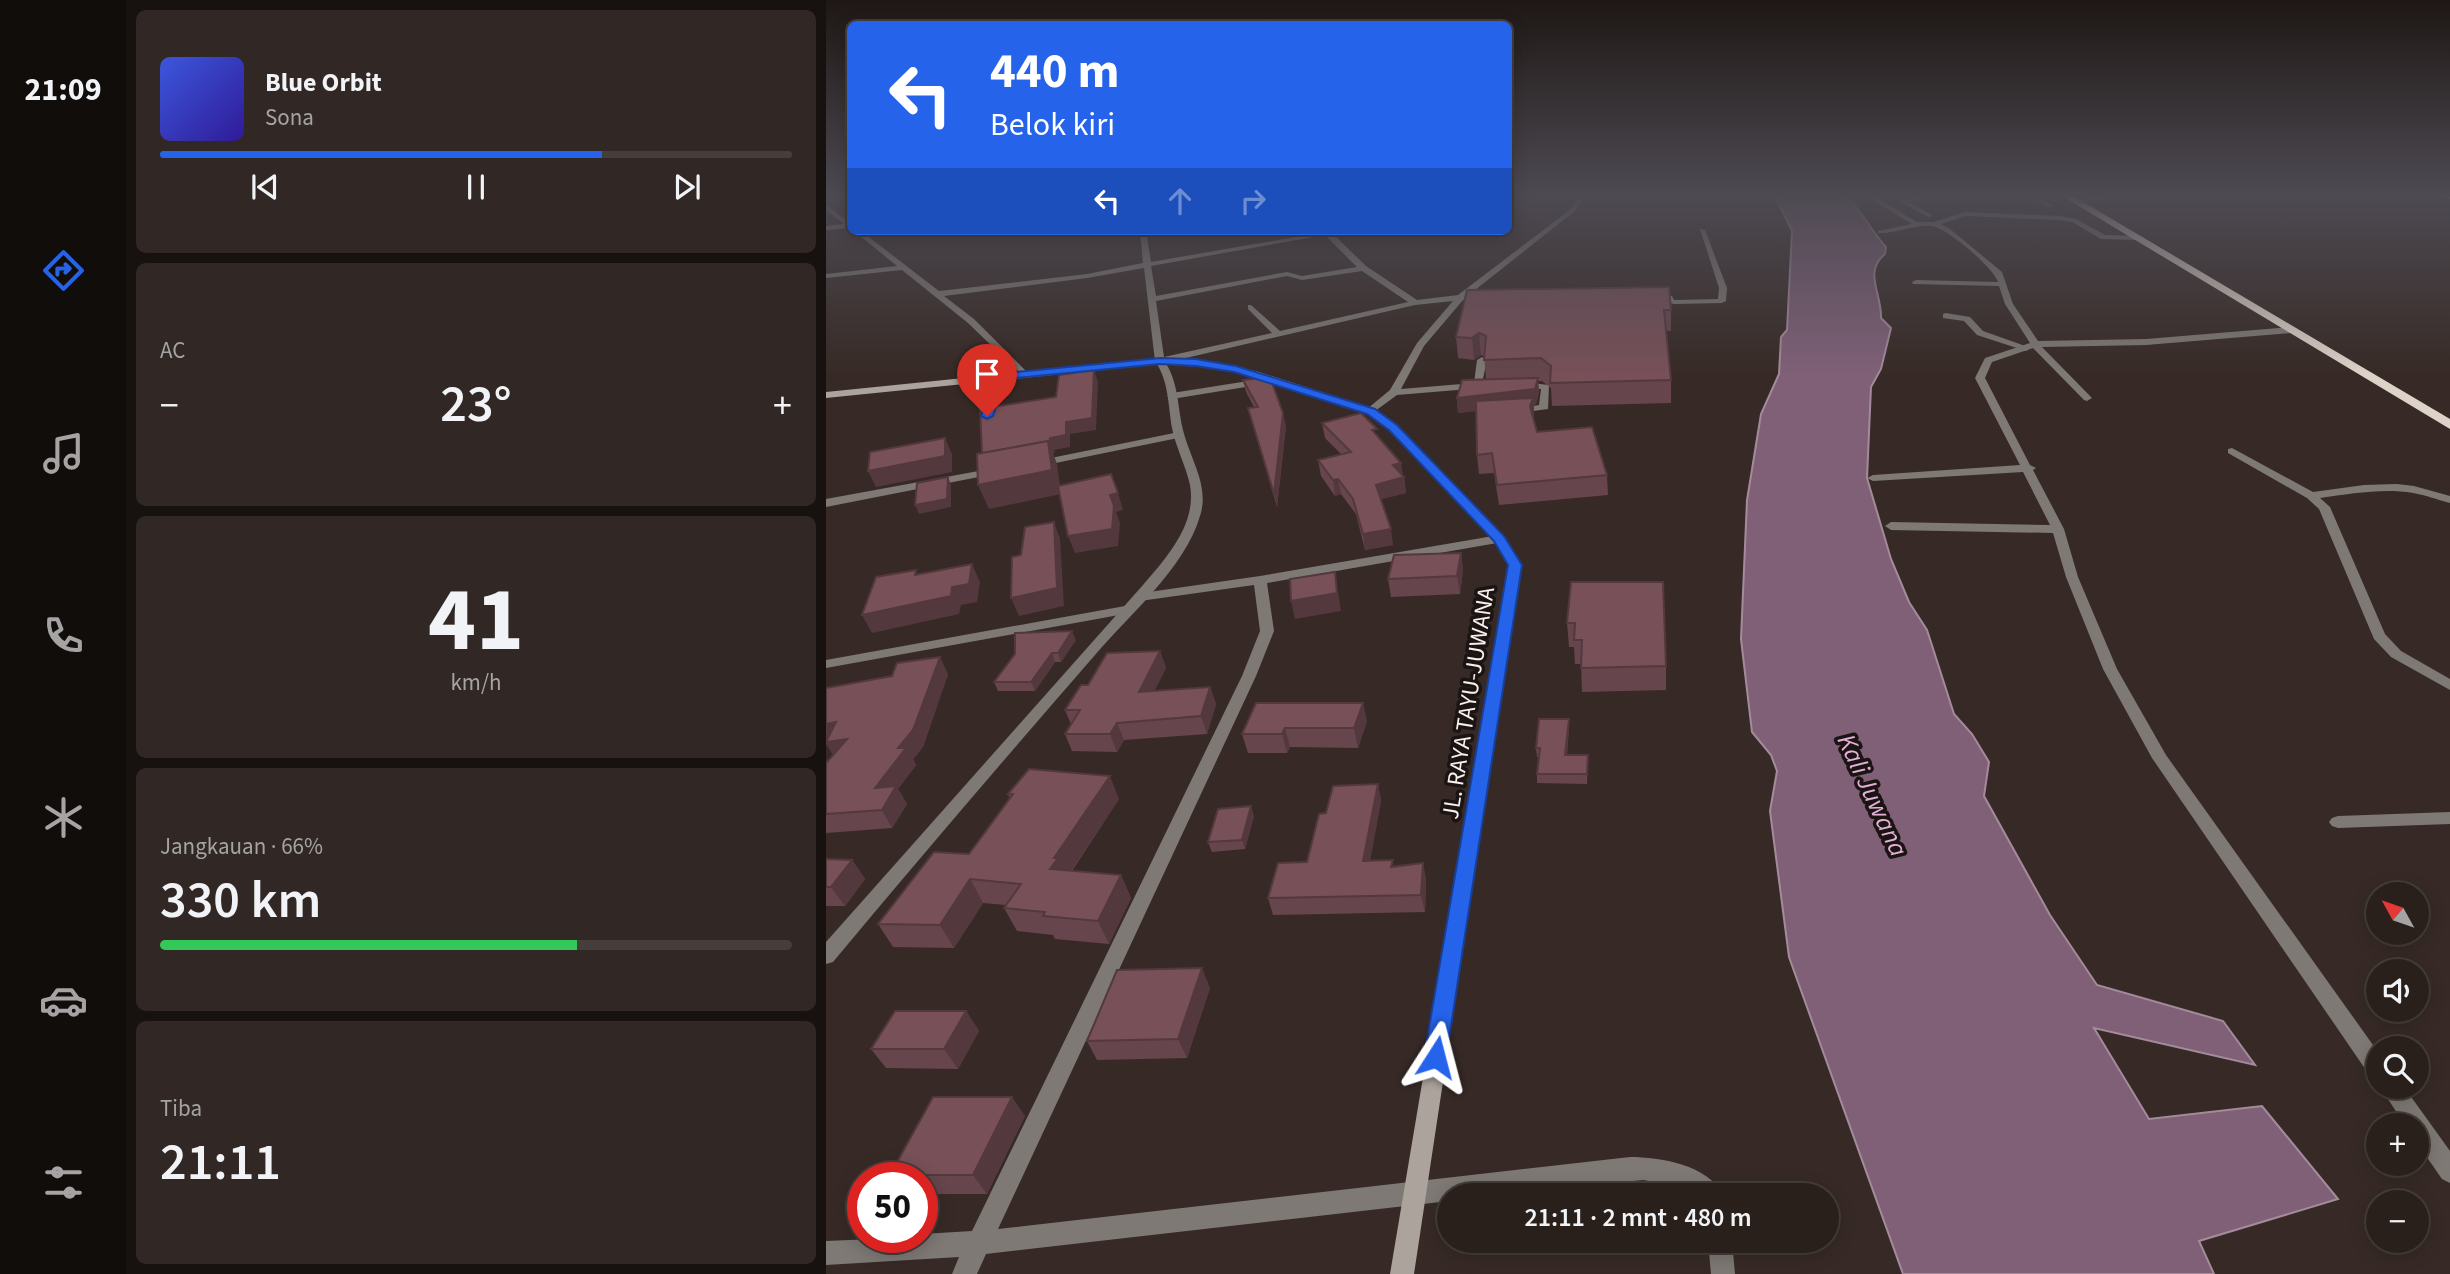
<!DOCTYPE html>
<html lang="id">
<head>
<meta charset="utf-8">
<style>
  :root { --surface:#29201c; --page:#312825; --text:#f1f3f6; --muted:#a5a3a3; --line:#453e3b; --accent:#2563eb }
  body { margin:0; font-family:"Source Sans 3",sans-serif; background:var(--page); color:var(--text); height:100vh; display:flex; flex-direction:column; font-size:26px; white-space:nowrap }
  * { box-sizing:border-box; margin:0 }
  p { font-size:23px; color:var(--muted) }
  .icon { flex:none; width:38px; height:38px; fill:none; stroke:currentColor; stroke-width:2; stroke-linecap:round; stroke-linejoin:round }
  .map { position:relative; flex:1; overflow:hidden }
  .details { display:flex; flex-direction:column; gap:10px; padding:10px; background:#17120f; width:700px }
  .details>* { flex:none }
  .hud { position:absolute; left:21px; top:21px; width:665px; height:214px; border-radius:10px; box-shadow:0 4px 18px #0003,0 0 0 2px var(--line); background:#2563eb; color:#fff; overflow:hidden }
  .needle { width:46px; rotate:310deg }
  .fabs { position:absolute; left:1540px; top:882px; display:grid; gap:14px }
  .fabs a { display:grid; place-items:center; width:63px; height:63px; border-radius:50%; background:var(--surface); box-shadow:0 4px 18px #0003,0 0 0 2px var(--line); font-size:35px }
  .speed { position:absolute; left:21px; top:1162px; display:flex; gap:14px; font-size:35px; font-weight:700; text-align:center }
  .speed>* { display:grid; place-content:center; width:91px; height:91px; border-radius:50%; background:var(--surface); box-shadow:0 4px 18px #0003,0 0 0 2px var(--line); line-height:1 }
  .speed .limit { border:10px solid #d22; background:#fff; color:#111 }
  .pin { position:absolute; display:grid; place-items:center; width:60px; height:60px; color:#fff; margin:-72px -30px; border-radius:50% 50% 50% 0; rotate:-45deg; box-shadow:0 0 7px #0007 }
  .pin .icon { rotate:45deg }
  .me { position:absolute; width:77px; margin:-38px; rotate:9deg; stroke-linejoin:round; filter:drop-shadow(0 0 5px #0008) }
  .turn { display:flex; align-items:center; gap:24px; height:147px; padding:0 28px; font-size:32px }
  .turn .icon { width:91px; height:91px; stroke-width:2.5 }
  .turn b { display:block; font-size:49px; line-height:60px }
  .lanes { display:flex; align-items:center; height:66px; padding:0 28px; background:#0003; justify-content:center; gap:35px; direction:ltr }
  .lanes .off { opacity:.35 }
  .big { font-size:52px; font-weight:600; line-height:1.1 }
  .details .tile { flex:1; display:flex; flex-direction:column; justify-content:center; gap:10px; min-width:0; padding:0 24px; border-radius:10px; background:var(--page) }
  .details .dial { align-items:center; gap:0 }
  .dial b { font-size:91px; line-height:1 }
  .song { display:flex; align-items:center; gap:21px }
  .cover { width:84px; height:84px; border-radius:10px; background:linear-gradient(135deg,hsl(230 70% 55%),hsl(250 70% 35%)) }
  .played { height:7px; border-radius:4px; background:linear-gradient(90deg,var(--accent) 70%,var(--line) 70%) }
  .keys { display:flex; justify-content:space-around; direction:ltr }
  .heat { display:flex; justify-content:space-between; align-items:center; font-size:38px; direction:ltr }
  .charge { height:10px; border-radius:5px; background:linear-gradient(90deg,#34c759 66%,var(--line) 0) }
  .trip { position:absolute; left:611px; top:1183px; width:402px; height:70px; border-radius:35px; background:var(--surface); box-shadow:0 4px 18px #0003,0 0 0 2px var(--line); font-weight:600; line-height:70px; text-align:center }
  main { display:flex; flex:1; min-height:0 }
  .tab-bar { display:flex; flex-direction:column; width:126px; justify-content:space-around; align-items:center; background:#100d0b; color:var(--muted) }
  .tab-bar .icon { width:49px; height:49px }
  .tab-bar .active { color:var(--accent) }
  .tab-bar b { font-size:32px; color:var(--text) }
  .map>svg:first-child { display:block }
  .water { fill:#7f6077; stroke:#a48b9b; stroke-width:2 }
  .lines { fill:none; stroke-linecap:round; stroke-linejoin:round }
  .service { fill:#7e7974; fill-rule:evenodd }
  .minor { fill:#7e7974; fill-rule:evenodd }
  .tertiary { fill:#7e7974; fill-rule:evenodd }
  .secondary { fill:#aba39c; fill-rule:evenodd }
  .primary { fill:#cec4ba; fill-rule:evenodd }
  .trunk { fill:#ded3c8; fill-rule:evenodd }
  .wall { fill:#66454c }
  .shaded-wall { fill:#53383e }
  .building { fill:#775058; stroke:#53383e; stroke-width:2 }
  .route { fill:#2563eb; stroke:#184099; stroke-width:2 }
  .labels { text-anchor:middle; stroke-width:7; stroke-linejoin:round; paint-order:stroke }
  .street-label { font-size:24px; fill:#f9f0ee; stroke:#1a1413 }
  .water-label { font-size:26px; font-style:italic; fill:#e5afd7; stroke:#1a1413 }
</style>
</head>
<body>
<main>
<nav class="tab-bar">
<b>21:09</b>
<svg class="icon active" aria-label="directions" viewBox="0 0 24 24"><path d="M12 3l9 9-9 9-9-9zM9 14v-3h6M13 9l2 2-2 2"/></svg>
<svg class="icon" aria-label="music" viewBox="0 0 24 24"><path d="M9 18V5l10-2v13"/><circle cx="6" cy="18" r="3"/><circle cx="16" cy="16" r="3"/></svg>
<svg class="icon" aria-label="phone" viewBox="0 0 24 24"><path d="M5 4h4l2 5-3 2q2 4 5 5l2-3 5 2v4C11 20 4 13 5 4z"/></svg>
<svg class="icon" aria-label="climate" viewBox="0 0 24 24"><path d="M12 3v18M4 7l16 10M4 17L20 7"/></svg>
<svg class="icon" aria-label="car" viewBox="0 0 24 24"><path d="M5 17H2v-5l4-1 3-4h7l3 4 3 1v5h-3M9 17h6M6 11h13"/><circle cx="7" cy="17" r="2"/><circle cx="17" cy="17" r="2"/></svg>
<svg class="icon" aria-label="filters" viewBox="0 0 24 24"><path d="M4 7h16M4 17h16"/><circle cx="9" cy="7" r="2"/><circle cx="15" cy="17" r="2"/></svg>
</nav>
<section class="details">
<div class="tile">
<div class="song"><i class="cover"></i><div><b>Blue Orbit</b><p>Sona</p></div></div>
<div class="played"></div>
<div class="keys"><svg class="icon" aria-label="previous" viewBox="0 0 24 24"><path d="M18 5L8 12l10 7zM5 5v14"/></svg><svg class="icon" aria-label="pause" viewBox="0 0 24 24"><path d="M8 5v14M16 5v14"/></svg><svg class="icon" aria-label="next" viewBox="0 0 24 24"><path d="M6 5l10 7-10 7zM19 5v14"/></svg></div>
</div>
<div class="tile"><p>AC</p>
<div class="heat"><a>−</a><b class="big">23°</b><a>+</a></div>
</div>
<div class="tile dial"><b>41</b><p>km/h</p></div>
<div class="tile"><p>Jangkauan · 66%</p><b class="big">330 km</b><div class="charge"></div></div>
<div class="tile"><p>Tiba</p><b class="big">21:11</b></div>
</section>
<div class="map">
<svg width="1624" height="1274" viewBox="0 0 1624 1274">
  <rect width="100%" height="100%" fill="#372a26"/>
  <path class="water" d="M949 196H1019C1035 208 1045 231 1060 247L1059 254C1037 272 1056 293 1055 318L1065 328 1055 369 1045 387 1041 478 1065 559 1083 602 1101 630 1128 714 1146 734 1163 762 1158 796 1224 915 1271 985 1397 1021 1429 1065 1268 1028 1323 1119 1436 1106 1512 1199 1373 1241 1388 1274H1077L963 957 944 811 951 771 945 755 926 732 915 639 921 500 935 414 953 374 955 337 961 330 966 231Z"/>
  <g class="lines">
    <g class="service">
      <polygon points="1279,196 1319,196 1247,202 1244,200"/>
      <polygon points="1120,313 1144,317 1157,331 1205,348 1200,351 1151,335 1138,321 1117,318 1117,314"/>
      <polygon points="435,379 440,382 438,384 346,399 341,396 346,393"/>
      <path d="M1406 448 1487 492 1538 485 1571 484 1588 486 1624 496V503C1612 500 1600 495 1587 493 1556 488 1525 494 1494 498L1504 507 1559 634 1575 651 1624 679V690L1565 657 1548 639 1493 509 1481 498 1402 453V449Z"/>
      <polygon points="1624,812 1624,824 1512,828 1506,826 1503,822 1506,818 1512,816"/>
    </g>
    <g class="minor">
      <path d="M748 196H754L756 202 749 211 644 294 656 293 660 295 659 297 637 300 598 346 575 389 648 383 651 360 656 357 661 360 655 388 571 395 545 414 541 413V409L564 390 591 343 627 301 589 305 334 364 329 361 318 268 261 278 118 296 148 319 203 374 198 377 142 323 76 270 0 278V274L71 266 28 231H35L113 291 261 274 317 263 314 231H320L325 262 504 231 540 266 591 300 632 295 745 209 750 202ZM499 235 531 267 476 276 461 272 330 296 325 266ZM536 271 582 302 454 331 425 305H422V309L446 333 338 357 330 301 461 276 476 280Z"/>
      <path d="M1040 196H1048L1091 222H1108L1139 212 1234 216 1250 219 1279 235 1316 236 1313 240 1275 239 1246 222 1234 220 1140 216 1115 224 1124 229 1176 272 1187 304 1212 341 1320 339 1465 327 1469 330 1465 333 1320 345 1216 347 1264 396 1266 398 1261 401 1258 400 1207 348 1166 362 1159 378 1204 465 1210 468 1207 470 1238 529 1252 577 1291 669 1340 755 1552 1052V1079L1544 1076 1326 758 1277 669 1240 577 1227 533 1065 530 1059 526 1065 522 1224 525 1197 472 1047 481 1041 478 1047 475 1194 465 1149 378 1159 358 1204 343 1179 304 1173 286 1087 284 1086 282 1090 280 1172 282C1167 267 1121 228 1106 226 1088 224 1069 234 1052 233V231L1086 224Z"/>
      <polygon points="1063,196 1077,199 1113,196 1082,202 1106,215 1104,218"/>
      <polygon points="1205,196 1213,196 1226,206 1221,207"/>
      <polygon points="0,205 24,223 24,228 0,230 0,226 18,224 0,210"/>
      <polygon points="874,229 879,230 901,288 900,301 896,303 848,304 828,299 827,297 831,295 846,296 848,300 892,299 893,288"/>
      <polygon points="174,373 179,376 166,416 157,418 156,416 169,376"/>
      <polygon points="695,382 723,385 722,409 686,414 686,410 713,405 715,389 692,387 692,383"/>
      <polygon points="353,432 358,435 357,437 210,467 204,464 210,461"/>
      <polygon points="169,468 173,469 173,473 0,507 0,499"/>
      <path d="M673 535 677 536 679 539 677 542 441 583 448 631 430 676 172 1229 804 1157C833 1157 884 1165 896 1195H865L847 1185 817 1180 676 1195H623V1201L160 1254 151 1274H126L133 1257 0 1265V1241L96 1237V1234L146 1231 416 676 434 631 428 585 314 601 309 600 307 597 309 594 434 576Z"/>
      <polygon points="299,606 304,607 306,610 304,613 0,668 0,660"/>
      <polygon points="1554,1087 1578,1087 1624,1151 1624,1183 1616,1179 1591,1143 1591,1125 1579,1125"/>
      <polygon points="882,1241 906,1241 909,1274 885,1274"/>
    </g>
    <path class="tertiary" d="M331 359H337C353 381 351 405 357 430 364 459 384 486 374 516 359 568 303 615 269 655 181 756 93 859 7 962L0 964V942L317 585C341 557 371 524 364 485 360 466 350 448 346 428 342 405 343 381 329 361Z"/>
    <polygon class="secondary" points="334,358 389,362 433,372 549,409 571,425 677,536 695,565 588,1274 564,1274 683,565 668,541 563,429 541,413 430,377 389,368 334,364 0,398 0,392"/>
    <polygon class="primary" points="1615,196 1624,196 1624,199 1616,198"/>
    <polygon class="trunk" points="1236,196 1247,196 1624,419 1624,429"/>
  </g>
  <g class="wall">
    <polygon points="641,290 845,310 845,331 840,331 845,380 845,403 726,406 725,388 716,381 712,381 713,393 710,404 708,405 708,418 711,432 781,475 782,495 673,505 668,473 653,474 651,455 650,411 632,413 631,398 660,379 658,356 655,355 648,360 632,358 630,337"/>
    <polygon points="417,380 460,426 451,507 422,408 428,407 420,392"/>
    <polygon points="496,423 552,436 578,477 580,493 555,499 567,545 539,550 530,514 515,494 509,496 495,476 492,460 516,455 499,438"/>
    <polygon points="635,553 637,570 634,594 565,597 562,579"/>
    <polygon points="745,582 840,666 840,690 756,692 755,664 749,664 748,647 743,647 741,623"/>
    <polygon points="250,640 235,662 229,662 209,691 172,691 168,682"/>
    <polygon points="334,651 340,668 328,691 384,687 390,704 381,734 298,740 291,752 246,751 239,734 245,724 239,710 262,685"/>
    <polygon points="122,674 97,747 87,759 90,765 72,789 81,804 66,828 0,833 0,763 7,755"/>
    <polygon points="430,703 541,721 532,748 464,747 461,753 422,753 416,734"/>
    <polygon points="743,728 741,755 762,755 761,784 711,783 711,774 713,757 711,757 710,748"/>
    <polygon points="552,784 555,801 544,860 568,866 597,863 600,881 599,912 447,915 442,898 481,862 500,813"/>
    <polygon points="182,794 293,799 246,871 295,875 305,898 283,944 229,939 227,935 191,931 178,908 180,905 157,903 128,948 67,947 52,924 143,854 184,799"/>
    <polygon points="428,816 419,849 386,852 382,842"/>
    <polygon points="0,859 26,860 39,879 19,906 0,906"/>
    <polygon points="384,988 361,1058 271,1060 261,1041"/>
    <polygon points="140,1011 153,1031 132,1069 60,1068 45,1049"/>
    <polygon points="199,1116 161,1194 96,1194 96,1178 67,1178 64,1175"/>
  </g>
  <g class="shaded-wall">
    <polygon points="653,333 655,355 648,360 646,338"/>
    <polygon points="268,370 272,382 270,430 244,434 244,447 228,450 229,453 227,453 231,464 235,494 163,509 152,485 161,466 224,438 240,422"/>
    <polygon points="712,378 713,393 710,404 708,405 708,416 706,424 705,405 632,413 631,398"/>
    <polygon points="457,413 460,426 451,507 448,494"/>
    <polygon points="119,438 126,454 126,472 50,487 42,471"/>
    <polygon points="575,463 580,493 553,500 550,485 567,465"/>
    <polygon points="122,477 125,485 125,507 93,514 89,505"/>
    <polygon points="512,479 515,494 509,496 507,480"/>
    <polygon points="292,493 297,510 290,512 294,523 292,546 249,553 242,536 284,495"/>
    <polygon points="228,522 234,539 238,606 193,616 185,598"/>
    <polygon points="565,529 567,545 539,550 537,534"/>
    <polygon points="635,553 637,570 634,594 631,576"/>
    <polygon points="146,564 154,582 151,602 135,605 133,614 46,633 36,615 126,587"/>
    <polygon points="509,572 515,611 469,619 465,601"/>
    <polygon points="246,631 250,640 235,662 232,653"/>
    <polygon points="334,651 340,668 319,710 313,692"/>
    <polygon points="226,653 229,662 209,691 205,682"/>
    <polygon points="114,657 122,674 97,747 87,759 90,765 72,789 81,804 66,828 56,810 49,788 72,748"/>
    <polygon points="384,687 390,704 381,734 375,716"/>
    <polygon points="537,703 541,721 532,748 528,728"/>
    <polygon points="743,719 743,728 740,765 739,755"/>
    <polygon points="10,722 21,739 10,760 0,744 0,724"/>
    <polygon points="291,723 298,740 291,752 284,734"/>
    <polygon points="459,728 464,747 461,753 456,734"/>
    <polygon points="284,776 293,799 241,877 224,869 228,858"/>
    <polygon points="552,784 555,801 541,878 537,861"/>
    <polygon points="425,806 428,816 419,849 416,840"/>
    <polygon points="26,860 39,879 19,906 5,887"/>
    <polygon points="597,863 600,881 599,912 595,895"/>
    <polygon points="295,875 305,898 283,944 272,921"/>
    <polygon points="144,879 157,903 128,948 114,925"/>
    <polygon points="376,968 384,988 361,1058 352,1039"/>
    <polygon points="140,1011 153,1031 132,1069 118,1049"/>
    <polygon points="186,1097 199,1116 161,1194 147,1175"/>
  </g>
  <g class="building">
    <polygon points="843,287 845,310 838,310 845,380 724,383 725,366 715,358 658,360 660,336 653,333 646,338 630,337 641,290"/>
    <polygon points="268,370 266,418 240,422 240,435 224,438 224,441 156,453 154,409 230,397 233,375"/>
    <polygon points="444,377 457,413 448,494 422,408 432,407 417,380"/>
    <polygon points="712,378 709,389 631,398 636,380"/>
    <polygon points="707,398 704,406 711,432 766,427 781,475 671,485 666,453 651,455 650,401"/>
    <polygon points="535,413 551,429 546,430 575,463 567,465 578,477 550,485 565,529 537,534 527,499 512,479 507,480 492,460 525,452 496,423"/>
    <polygon points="119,438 119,456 42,471 44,452"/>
    <polygon points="222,441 226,470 152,485 151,454"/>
    <polygon points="285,474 292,493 284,495 288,506 286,529 242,536 232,486"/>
    <polygon points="122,477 121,499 89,505 91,483"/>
    <polygon points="228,522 231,588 185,598 186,557 195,555 199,527"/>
    <polygon points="635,553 631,576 562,579 568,555"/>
    <polygon points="146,564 143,584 126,587 125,596 36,615 50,577 90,570 89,575"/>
    <polygon points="509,572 511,593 465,601 464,579"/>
    <polygon points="745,582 837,582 840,666 755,668 756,640 748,640 749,623 741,623"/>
    <polygon points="246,631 232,653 226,653 205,682 168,682 189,654 189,633"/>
    <polygon points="334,651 313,692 384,687 375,716 291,723 284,734 239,734 254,710 239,710 255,685 262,685 281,653"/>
    <polygon points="114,657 87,730 72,748 80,748 49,788 70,786 56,810 0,814 0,763 21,739 0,742 10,722 0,724 0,688 66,676 71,663"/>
    <polygon points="430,703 537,703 528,728 459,728 456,734 416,734"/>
    <polygon points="713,719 743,719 739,755 762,755 761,774 711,774 714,748 710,748"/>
    <polygon points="203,769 284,776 228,858 232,858 224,869 295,875 272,921 217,916 219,912 178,908 195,884 144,879 114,925 52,924 108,852 143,854 187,794 182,794"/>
    <polygon points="552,784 537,861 567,860 565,867 597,863 595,895 442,898 452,863 481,862 493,814 500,813 507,786"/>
    <polygon points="425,806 416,840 382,842 392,809"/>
    <polygon points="0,859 26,860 5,887 0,887"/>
    <polygon points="376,968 352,1039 261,1041 291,970"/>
    <polygon points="69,1011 140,1011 118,1049 45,1049"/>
    <polygon points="107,1097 186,1097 147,1175 64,1175"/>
  </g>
  <linearGradient id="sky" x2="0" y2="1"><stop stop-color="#1e1715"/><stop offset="0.52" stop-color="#4d4a52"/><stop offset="1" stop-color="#4d4a52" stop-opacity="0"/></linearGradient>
  <rect width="1624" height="375" fill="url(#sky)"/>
  <polygon class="route" points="334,358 370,359 410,366 549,409 571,425 678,536 696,565 619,1065 610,1068 602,1065 598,1057 682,565 668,541 563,430 541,414 408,372 370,366 334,364 179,379 167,416 161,419 155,416 170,374"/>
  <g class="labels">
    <g class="street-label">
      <text transform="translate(642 703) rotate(-81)" y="8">JL. RAYA TAYU-JUWANA</text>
    </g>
    <g class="water-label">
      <text transform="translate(1047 795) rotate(65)" y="9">Kali Juwana</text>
    </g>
  </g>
</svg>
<div class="fabs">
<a><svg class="needle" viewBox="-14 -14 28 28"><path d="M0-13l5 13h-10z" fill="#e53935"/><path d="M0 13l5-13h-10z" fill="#a5a3a3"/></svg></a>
<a><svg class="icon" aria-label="sound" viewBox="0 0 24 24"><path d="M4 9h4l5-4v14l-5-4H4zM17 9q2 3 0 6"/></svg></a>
<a><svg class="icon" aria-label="search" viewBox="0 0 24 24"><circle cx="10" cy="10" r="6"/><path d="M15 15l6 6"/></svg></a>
<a>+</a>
<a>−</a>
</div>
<div class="speed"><div class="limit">50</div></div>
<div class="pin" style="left:161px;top:416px;background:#d93025"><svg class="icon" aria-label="arrive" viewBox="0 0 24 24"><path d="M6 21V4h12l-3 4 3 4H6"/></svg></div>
<svg class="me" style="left:610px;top:1057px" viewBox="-20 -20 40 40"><path d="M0-17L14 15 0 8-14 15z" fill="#2563eb" stroke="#fff" stroke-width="4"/></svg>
<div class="trip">21:11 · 2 mnt · 480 m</div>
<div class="hud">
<div class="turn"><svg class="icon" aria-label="left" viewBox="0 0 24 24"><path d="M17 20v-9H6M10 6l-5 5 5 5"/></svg><div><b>440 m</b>Belok kiri</div></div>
<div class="lanes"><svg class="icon" aria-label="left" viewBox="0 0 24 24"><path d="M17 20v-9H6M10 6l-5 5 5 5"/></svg><svg class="icon off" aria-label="ahead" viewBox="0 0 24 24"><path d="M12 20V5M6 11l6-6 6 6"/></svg><svg class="icon off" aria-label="right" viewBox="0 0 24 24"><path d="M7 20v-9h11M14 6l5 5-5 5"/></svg></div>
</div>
</div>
</main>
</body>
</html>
